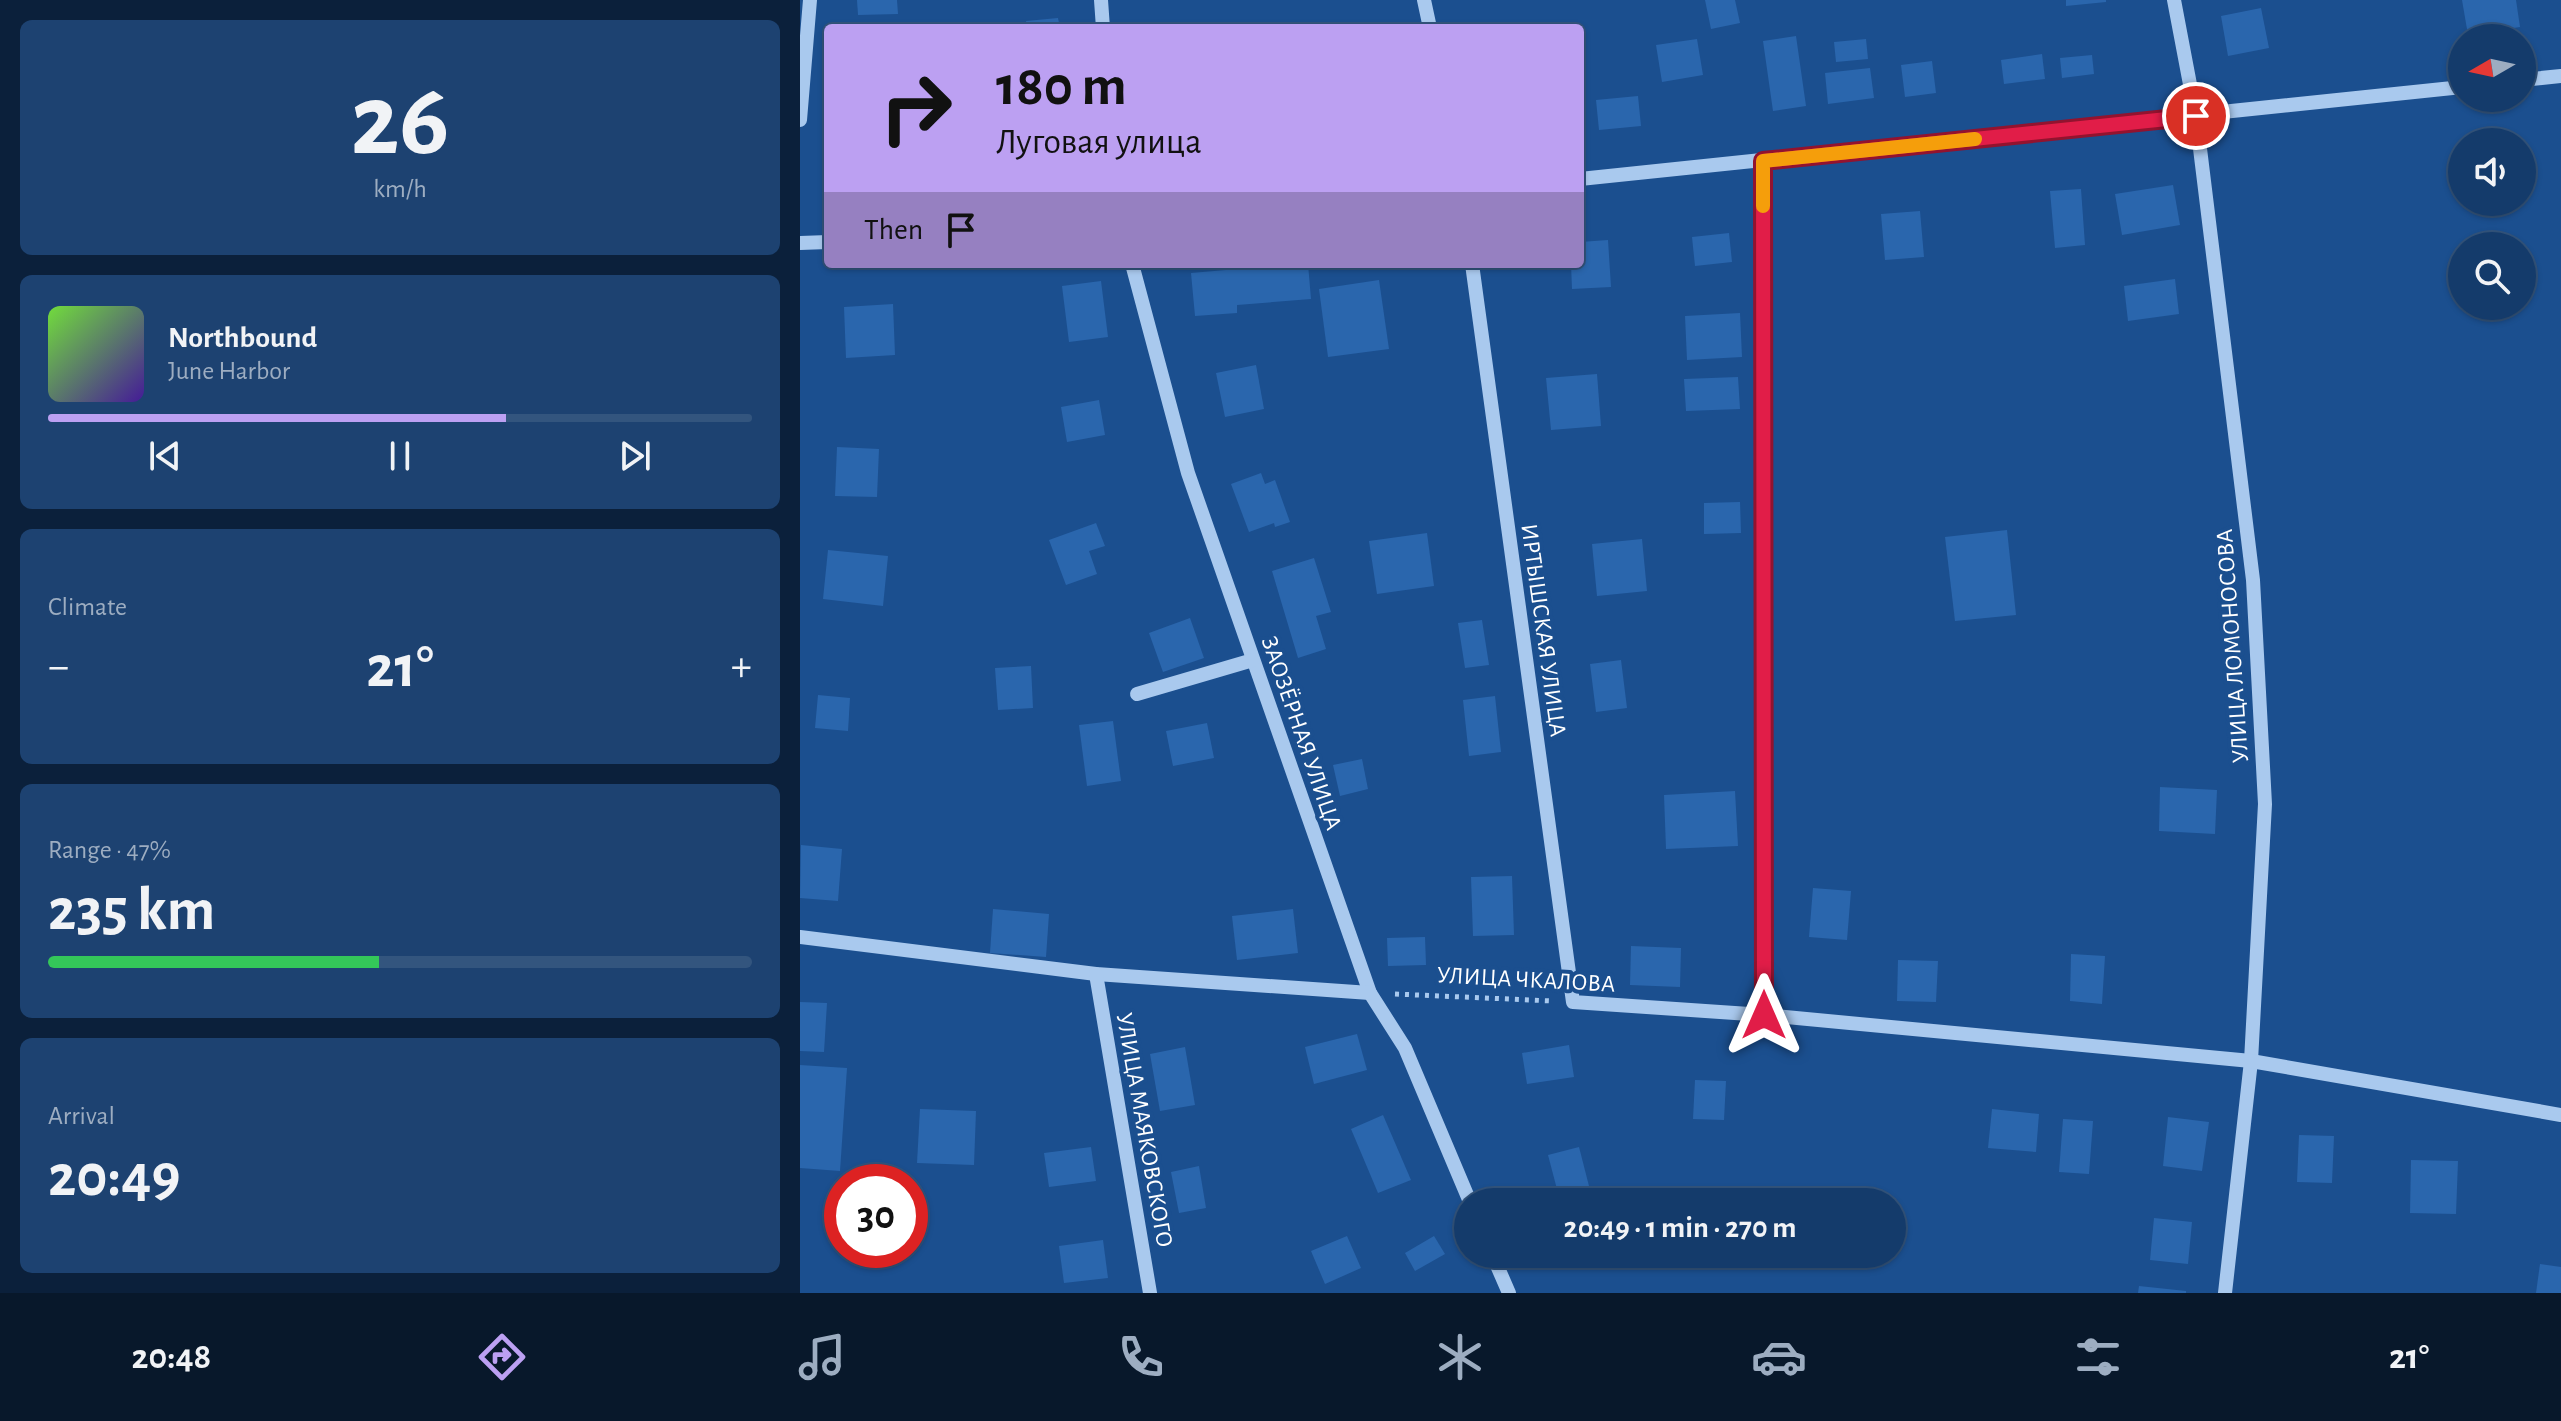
<!DOCTYPE html>
<html lang="en">
<head>
<meta charset="utf-8">
<style>
  :root { --surface:#143b6b; --page:#1d4271; --text:#f1f3f6; --muted:#9dadc1; --line:#33557e; --accent:#bca0f2 }
  body { margin:0; font-family:"Alegreya Sans",sans-serif; background:var(--page); color:var(--text); height:100vh; display:flex; flex-direction:column; font-size:30px; white-space:nowrap }
  * { box-sizing:border-box; margin:0 }
  p { font-size:26px; color:var(--muted) }
  .icon { flex:none; width:44px; height:44px; fill:none; stroke:currentColor; stroke-width:2; stroke-linecap:round; stroke-linejoin:round }
  .map { position:relative; flex:1; overflow:hidden }
  .side { display:flex; flex-direction:column; gap:20px; padding:20px; background:#0b203b; width:800px }
  .side>* { flex:none }
  .top-card { position:absolute; left:24px; top:24px; width:760px; height:244px; border-radius:8px; box-shadow:0 2px 6px #0004,0 0 0 2px var(--line); background:#bca0f2; color:#111; overflow:hidden }
  .needle { width:52px; rotate:261deg }
  .buttons { position:absolute; left:1648px; top:24px; display:grid; gap:16px }
  .buttons a { display:grid; place-items:center; width:88px; height:88px; border-radius:50%; background:var(--surface); box-shadow:0 2px 6px #0004,0 0 0 2px var(--line); font-size:40px }
  .speed { position:absolute; left:24px; top:1164px; display:flex; gap:16px; font-size:40px; font-weight:700; text-align:center }
  .speed>* { display:grid; place-content:center; width:104px; height:104px; border-radius:50%; background:var(--surface); box-shadow:0 2px 6px #0004,0 0 0 2px var(--line); line-height:1 }
  .speed .limit { border:12px solid #d22; background:#fff; color:#111 }
  .pin { position:absolute; display:grid; place-items:center; width:68px; height:68px; color:#fff; margin:-34px; border:4px solid #fff; border-radius:50%; box-shadow:0 2px 8px #0007 }
  .me { position:absolute; width:88px; margin:-44px; rotate:0deg; stroke-linejoin:round; filter:drop-shadow(0 0 6px #0008) }
  .turn { display:flex; align-items:center; gap:28px; height:168px; padding:0 40px; font-size:36px }
  .turn .icon { width:104px; height:104px; stroke-width:2.5 }
  .turn b { display:block; font-size:56px; line-height:68px }
  .then { display:flex; align-items:center; height:76px; padding:0 40px; background:#0003; gap:16px; font-size:30px }
  .big { font-size:60px; font-weight:700; line-height:1.1 }
  .side .card { flex:1; display:flex; flex-direction:column; justify-content:center; gap:12px; min-width:0; padding:0 28px; border-radius:12px; background:var(--page) }
  .side .dial { align-items:center; gap:0 }
  .dial b { font-size:104px; line-height:1 }
  .song { display:flex; align-items:center; gap:24px }
  .cover { width:96px; height:96px; border-radius:12px; background:linear-gradient(135deg,hsl(100 70% 55%),hsl(260 70% 35%)) }
  .played { height:8px; border-radius:4px; background:linear-gradient(90deg,var(--accent) 65%,var(--line) 65%) }
  .keys { display:flex; justify-content:space-around; direction:ltr }
  .heat { display:flex; justify-content:space-between; align-items:center; font-size:44px; direction:ltr }
  .charge { height:12px; border-radius:6px; background:linear-gradient(90deg,#34c759 47%,var(--line) 0) }
  .trip { position:absolute; left:654px; top:1188px; width:452px; height:80px; border-radius:40px; background:var(--surface); box-shadow:0 2px 6px #0004,0 0 0 2px var(--line); font-weight:700; line-height:80px; text-align:center }
  .menu { display:flex; height:128px; justify-content:space-around; align-items:center; background:#08182b; color:var(--muted) }
  .menu .icon { width:56px; height:56px }
  .menu .on { color:var(--accent) }
  .menu b { font-size:36px; color:var(--text) }
  main { display:flex; flex:1; min-height:0 }
  .map>svg:first-child { display:block }
  .building { fill:#2a66ad }
  .lines { fill:none; stroke-linecap:round; stroke-linejoin:round }
  .path { stroke:#a9c9ee; stroke-width:5; stroke-dasharray:4 6; stroke-linecap:butt }
  .minor { stroke:#a9c9ee; stroke-width:14 }
  .route-casing { stroke:#92132f; stroke-width:20 }
  .route { stroke:#e11d48; stroke-width:14 }
  .slow { stroke:#f59e0b; stroke-width:14 }
  .labels { text-anchor:middle; stroke-width:8; stroke-linejoin:round; paint-order:stroke }
  .street-label { font-size:24px; fill:#fff; stroke:#1b4f8f }
</style>
</head>
<body>
<main>
<section class="side">
<div class="card dial"><b>26</b><p>km/h</p></div>
<div class="card">
<div class="song"><i class="cover"></i><div><b>Northbound</b><p>June Harbor</p></div></div>
<div class="played"></div>
<div class="keys"><svg class="icon" aria-label="previous" viewBox="0 0 24 24"><path d="M18 5L8 12l10 7zM5 5v14"/></svg><svg class="icon" aria-label="pause" viewBox="0 0 24 24"><path d="M8 5v14M16 5v14"/></svg><svg class="icon" aria-label="next" viewBox="0 0 24 24"><path d="M6 5l10 7-10 7zM19 5v14"/></svg></div>
</div>
<div class="card"><p>Climate</p>
<div class="heat"><a>−</a><b class="big">21°</b><a>+</a></div>
</div>
<div class="card"><p>Range · 47%</p><b class="big">235 km</b><div class="charge"></div></div>
<div class="card"><p>Arrival</p><b class="big">20:49</b></div>
</section>
<div class="map">
<svg width="1761" height="1293" viewBox="0 0 1761 1293">
  <rect width="100%" height="100%" fill="#1b4f8f"/>
  <g class="building">
    <polygon points="57,0 97,0 98,14 58,15"/>
    <polygon points="905,0 935,0 940,23 911,29"/>
    <polygon points="1266,0 1306,0 1306,2 1266,6"/>
    <polygon points="1662,0 1716,0 1720,27 1668,35"/>
    <polygon points="1461,8 1469,48 1428,56 1421,16"/>
    <polygon points="258,18 260,28 227,28 226,21"/>
    <polygon points="996,36 1006,106 973,111 963,41"/>
    <polygon points="897,39 903,75 862,82 856,45"/>
    <polygon points="1066,39 1068,59 1036,62 1034,42"/>
    <polygon points="1242,54 1245,79 1204,84 1201,60"/>
    <polygon points="1292,55 1294,74 1262,78 1260,58"/>
    <polygon points="1132,61 1136,93 1105,97 1101,65"/>
    <polygon points="1070,68 1074,98 1028,104 1025,73"/>
    <polygon points="838,96 841,126 799,130 796,100"/>
    <polygon points="1373,185 1380,225 1322,235 1315,194"/>
    <polygon points="1281,189 1285,245 1255,248 1250,191"/>
    <polygon points="1120,211 1124,257 1085,260 1081,214"/>
    <polygon points="929,233 932,262 895,266 892,237"/>
    <polygon points="808,240 811,287 772,289 771,264 780,264 780,242"/>
    <polygon points="496,264 508,264 511,299 437,305 437,313 395,316 391,273"/>
    <polygon points="1375,279 1379,314 1328,321 1324,286"/>
    <polygon points="579,280 589,349 528,357 519,289"/>
    <polygon points="301,281 308,337 269,342 262,286"/>
    <polygon points="93,304 95,355 46,358 44,307"/>
    <polygon points="940,313 942,357 887,360 885,316"/>
    <polygon points="456,365 464,409 425,417 416,373"/>
    <polygon points="797,374 801,426 751,430 746,378"/>
    <polygon points="938,377 940,409 886,411 884,379"/>
    <polygon points="299,400 305,435 267,442 261,407"/>
    <polygon points="37,447 79,449 77,497 35,496"/>
    <polygon points="461,473 465,484 475,480 490,522 475,527 474,523 449,532 431,484"/>
    <polygon points="940,502 941,533 904,534 904,503"/>
    <polygon points="296,523 305,546 289,551 297,574 266,585 249,540"/>
    <polygon points="1207,530 1216,615 1155,621 1145,537"/>
    <polygon points="627,533 634,586 577,594 569,541"/>
    <polygon points="842,539 847,591 797,596 792,544"/>
    <polygon points="28,550 88,556 83,606 23,599"/>
    <polygon points="514,558 531,612 516,616 526,649 498,658 472,571"/>
    <polygon points="390,618 404,658 363,672 349,633"/>
    <polygon points="682,620 689,665 665,668 658,623"/>
    <polygon points="821,660 827,708 796,712 790,664"/>
    <polygon points="231,666 233,708 198,710 195,668"/>
    <polygon points="18,695 50,698 48,731 15,728"/>
    <polygon points="695,696 701,752 669,756 663,700"/>
    <polygon points="313,721 321,781 287,786 279,725"/>
    <polygon points="407,723 414,758 373,766 366,731"/>
    <polygon points="562,759 568,789 540,796 533,765"/>
    <polygon points="1360,787 1417,790 1415,834 1359,831"/>
    <polygon points="935,791 938,846 866,849 864,795"/>
    <polygon points="1,845 42,849 38,901 0,898"/>
    <polygon points="712,876 714,935 673,936 671,877"/>
    <polygon points="1013,888 1051,891 1047,940 1009,937"/>
    <polygon points="193,909 249,914 246,957 190,953"/>
    <polygon points="493,909 498,953 437,960 432,916"/>
    <polygon points="625,937 626,965 588,966 587,938"/>
    <polygon points="831,946 881,948 880,987 830,985"/>
    <polygon points="1271,954 1305,956 1302,1004 1270,1001"/>
    <polygon points="1098,960 1138,961 1136,1002 1097,1001"/>
    <polygon points="0,1002 27,1003 24,1052 0,1051"/>
    <polygon points="557,1034 567,1070 514,1084 505,1047"/>
    <polygon points="769,1045 774,1077 727,1084 722,1053"/>
    <polygon points="385,1047 395,1105 360,1111 350,1054"/>
    <polygon points="0,1065 47,1068 40,1171 0,1168"/>
    <polygon points="895,1080 926,1081 924,1120 893,1119"/>
    <polygon points="120,1109 176,1111 174,1165 117,1163"/>
    <polygon points="1192,1109 1239,1114 1236,1152 1188,1148"/>
    <polygon points="583,1115 611,1180 578,1193 551,1129"/>
    <polygon points="1368,1117 1409,1122 1402,1171 1363,1166"/>
    <polygon points="1263,1119 1293,1121 1289,1174 1259,1172"/>
    <polygon points="1499,1135 1534,1136 1532,1183 1497,1182"/>
    <polygon points="291,1147 296,1181 249,1187 244,1153"/>
    <polygon points="779,1147 789,1186 758,1193 748,1155"/>
    <polygon points="1611,1160 1658,1161 1656,1214 1610,1213"/>
    <polygon points="399,1166 406,1208 379,1213 371,1172"/>
    <polygon points="1354,1218 1392,1222 1388,1264 1350,1260"/>
    <polygon points="547,1236 561,1268 525,1284 511,1251"/>
    <polygon points="634,1236 645,1254 615,1271 605,1253"/>
    <polygon points="303,1240 308,1278 264,1283 259,1246"/>
    <polygon points="1740,1264 1761,1267 1761,1293 1736,1293"/>
    <polygon points="1339,1286 1386,1291 1386,1293 1338,1293"/>
  </g>
  <g class="lines">
    <polyline class="path" points="595,994 753,1001"/>
    <g class="minor">
      <polyline points="301,0 303,28"/>
      <polyline points="624,0 630,28"/>
      <polyline points="1374,0 1396,116 1453,580 1465,804 1451,1061 1425,1293"/>
      <polyline points="1722,80 1761,76"/>
      <polyline points="0,120 10,0"/>
      <polyline points="963,161 964,1015"/>
      <polyline points="780,179 1662,87"/>
      <polyline points="0,243 28,242"/>
      <polyline points="332,264 388,473 570,993 605,1048 670,1202"/>
      <polyline points="672,264 773,1002 964,1015 1451,1061 1761,1115"/>
      <polyline points="337,694 453,660"/>
      <polyline points="0,937 296,974 570,993"/>
      <polyline points="296,974 350,1293"/>
      <polyline points="692,1254 709,1293"/>
    </g>
  </g>
  <g class="lines">
    <g class="route-casing">
      <polyline id="route" points="964,1015 963,161 1396,116"/>
    </g>
    <use href="#route" class="route"/>
    <polyline class="slow" points="963,206 963,161 1175,139"/>
  </g>
  <g class="labels">
    <g class="street-label">
      <text transform="translate(744 630) rotate(82)" y="8">ИРТЫШСКАЯ УЛИЦА</text>
      <text transform="translate(1432 646) rotate(-94)" y="8">УЛИЦА ЛОМОНОСОВА</text>
      <text transform="translate(502 733) rotate(71)" y="8">ЗАОЗЁРНАЯ УЛИЦА</text>
      <text transform="translate(726 979) rotate(3)" y="8">УЛИЦА ЧКАЛОВА</text>
      <text transform="translate(345 1130) rotate(80)" y="8">УЛИЦА МАЯКОВСКОГО</text>
    </g>
  </g>
</svg>
<div class="buttons">
<a><svg class="needle" viewBox="-14 -14 28 28"><path d="M0-13l5 13h-10z" fill="#e53935"/><path d="M0 13l5-13h-10z" fill="#9dadc1"/></svg></a>
<a><svg class="icon" aria-label="sound" viewBox="0 0 24 24"><path d="M4 9h4l5-4v14l-5-4H4zM17 9q2 3 0 6"/></svg></a>
<a><svg class="icon" aria-label="search" viewBox="0 0 24 24"><circle cx="10" cy="10" r="6"/><path d="M15 15l6 6"/></svg></a>
</div>
<div class="speed"><div class="limit">30</div></div>
<div class="pin" style="left:1396px;top:116px;background:#d93025"><svg class="icon" aria-label="arrive" viewBox="0 0 24 24"><path d="M6 21V4h12l-3 4 3 4H6"/></svg></div>
<svg class="me" style="left:964px;top:1015px" viewBox="-20 -20 40 40"><path d="M0-17L14 15 0 8-14 15z" fill="#e11d48" stroke="#fff" stroke-width="4"/></svg>
<div class="trip">20:49 · 1 min · 270 m</div>
<div class="top-card">
<div class="turn"><svg class="icon" aria-label="right" viewBox="0 0 24 24"><path d="M7 20v-9h11M14 6l5 5-5 5"/></svg><div><b>180 m</b>Луговая улица</div></div>
<div class="then">Then<svg class="icon" aria-label="arrive" viewBox="0 0 24 24"><path d="M6 21V4h12l-3 4 3 4H6"/></svg></div>
</div>
</div>
</main>
<nav class="menu">
<b>20:48</b>
<svg class="icon on" aria-label="directions" viewBox="0 0 24 24"><path d="M12 3l9 9-9 9-9-9zM9 14v-3h6M13 9l2 2-2 2"/></svg>
<svg class="icon" aria-label="music" viewBox="0 0 24 24"><path d="M9 18V5l10-2v13"/><circle cx="6" cy="18" r="3"/><circle cx="16" cy="16" r="3"/></svg>
<svg class="icon" aria-label="phone" viewBox="0 0 24 24"><path d="M5 4h4l2 5-3 2q2 4 5 5l2-3 5 2v4C11 20 4 13 5 4z"/></svg>
<svg class="icon" aria-label="climate" viewBox="0 0 24 24"><path d="M12 3v18M4 7l16 10M4 17L20 7"/></svg>
<svg class="icon" aria-label="car" viewBox="0 0 24 24"><path d="M5 17H2v-5l4-1 3-4h7l3 4 3 1v5h-3M9 17h6M6 11h13"/><circle cx="7" cy="17" r="2"/><circle cx="17" cy="17" r="2"/></svg>
<svg class="icon" aria-label="filters" viewBox="0 0 24 24"><path d="M4 7h16M4 17h16"/><circle cx="9" cy="7" r="2"/><circle cx="15" cy="17" r="2"/></svg>
<b>21°</b>
</nav>
</body>
</html>
